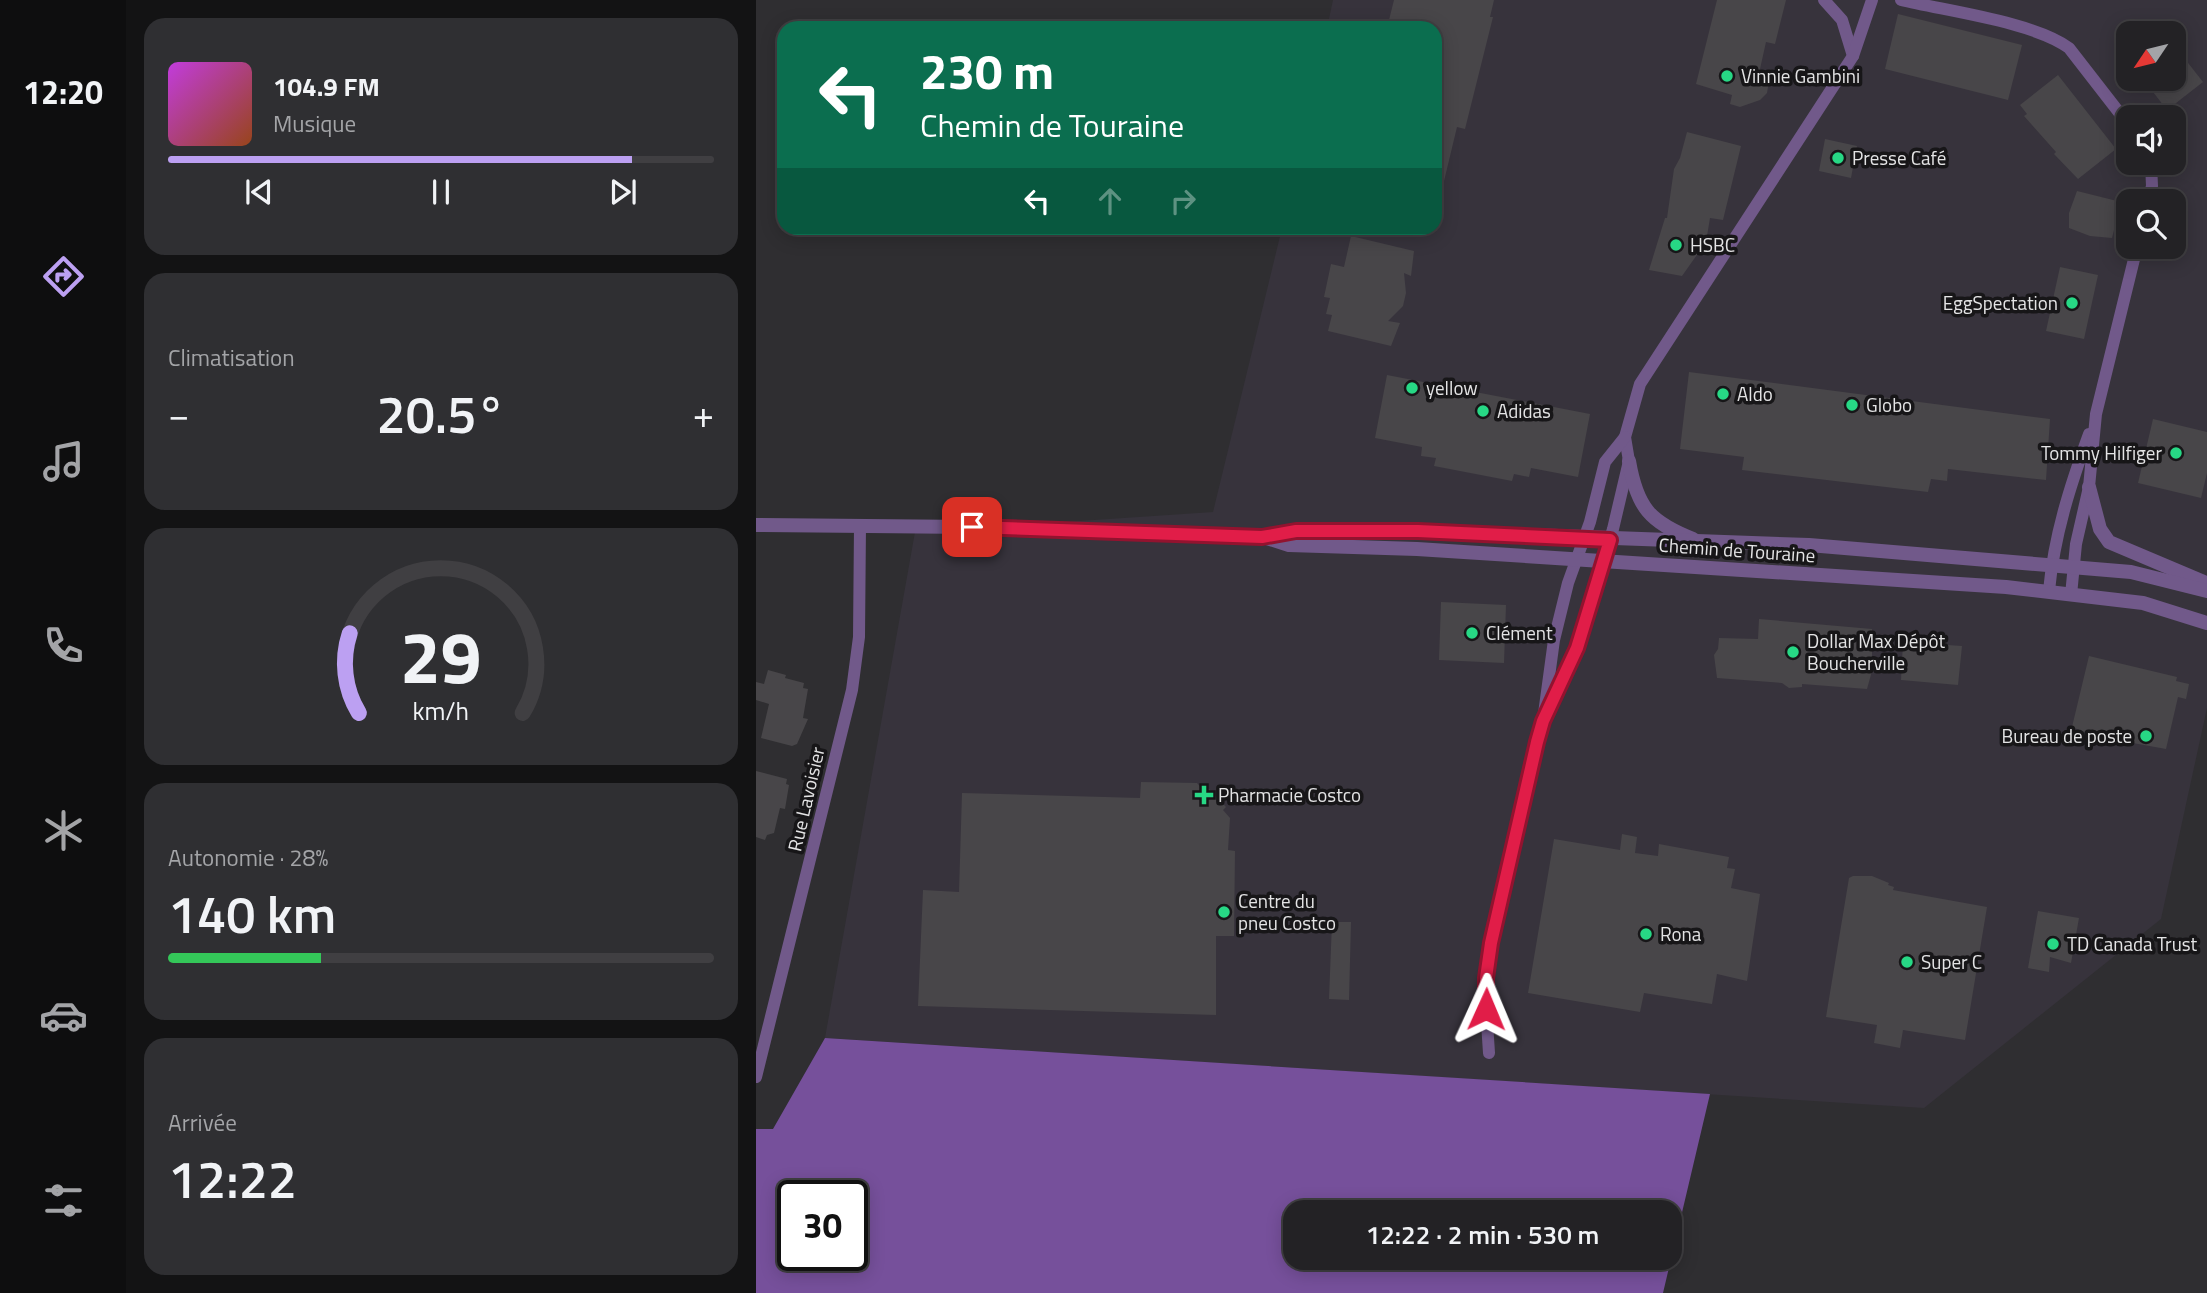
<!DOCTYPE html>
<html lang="fr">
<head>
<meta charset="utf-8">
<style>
  :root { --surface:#232225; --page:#2f2f32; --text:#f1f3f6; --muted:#a3a4a7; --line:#403f42; --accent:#bca0f2 }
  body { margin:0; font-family:"Titillium Web",sans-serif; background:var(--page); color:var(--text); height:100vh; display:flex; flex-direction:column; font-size:26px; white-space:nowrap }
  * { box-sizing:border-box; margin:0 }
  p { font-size:23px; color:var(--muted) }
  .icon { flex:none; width:38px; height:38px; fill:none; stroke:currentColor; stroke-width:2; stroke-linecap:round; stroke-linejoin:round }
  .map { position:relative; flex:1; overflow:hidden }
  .panel { display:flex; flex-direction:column; gap:18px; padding:18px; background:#131314; width:630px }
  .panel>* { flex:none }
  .hud { position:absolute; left:21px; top:21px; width:665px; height:214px; border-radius:21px; box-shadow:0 4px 18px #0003,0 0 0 2px var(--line); background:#0b6e4f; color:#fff; overflow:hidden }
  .needle { width:46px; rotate:235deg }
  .tools { position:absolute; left:1360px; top:21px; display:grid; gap:14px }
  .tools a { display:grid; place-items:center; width:70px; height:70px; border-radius:14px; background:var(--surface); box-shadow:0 4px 18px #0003,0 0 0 2px var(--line); font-size:35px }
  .speed { position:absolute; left:21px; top:1180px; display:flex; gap:14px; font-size:35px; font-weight:700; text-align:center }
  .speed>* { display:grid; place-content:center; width:91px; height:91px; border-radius:50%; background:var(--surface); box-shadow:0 4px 18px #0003,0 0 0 2px var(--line); line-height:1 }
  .speed .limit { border:4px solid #111; border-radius:10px; background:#fff; color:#111 }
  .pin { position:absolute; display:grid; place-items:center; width:60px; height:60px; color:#fff; margin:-30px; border-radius:14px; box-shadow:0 4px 10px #0006 }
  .me { position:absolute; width:77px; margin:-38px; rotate:1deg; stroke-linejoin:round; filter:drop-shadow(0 0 5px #0008) }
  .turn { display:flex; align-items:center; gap:24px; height:147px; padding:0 28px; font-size:32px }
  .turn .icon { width:91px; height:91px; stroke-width:2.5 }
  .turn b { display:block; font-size:49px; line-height:60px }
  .lanes { display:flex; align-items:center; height:66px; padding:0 28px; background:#0003; justify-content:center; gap:35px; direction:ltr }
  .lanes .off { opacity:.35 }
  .big { font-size:52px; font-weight:600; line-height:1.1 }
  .panel .card { flex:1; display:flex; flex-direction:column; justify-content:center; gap:10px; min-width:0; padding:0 24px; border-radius:21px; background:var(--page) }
  .panel .dial { align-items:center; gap:0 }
  .dial svg { height:182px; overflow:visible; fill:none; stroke:var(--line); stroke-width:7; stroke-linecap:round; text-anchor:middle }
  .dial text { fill:var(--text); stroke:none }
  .song { display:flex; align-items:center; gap:21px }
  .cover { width:84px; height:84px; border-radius:10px; background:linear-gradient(135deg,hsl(290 70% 55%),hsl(20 70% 35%)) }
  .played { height:7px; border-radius:4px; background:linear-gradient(90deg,var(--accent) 85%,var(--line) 85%) }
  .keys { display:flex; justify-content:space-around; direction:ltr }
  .heat { display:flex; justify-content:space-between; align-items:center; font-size:38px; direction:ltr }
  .charge { height:10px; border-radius:5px; background:linear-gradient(90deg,#34c759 28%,var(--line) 0) }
  .trip { position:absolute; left:527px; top:1200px; width:399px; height:70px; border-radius:21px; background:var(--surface); box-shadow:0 4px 18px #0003,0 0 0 2px var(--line); font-weight:600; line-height:70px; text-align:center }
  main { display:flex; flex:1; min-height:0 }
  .dock { display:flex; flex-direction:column; width:126px; justify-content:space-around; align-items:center; background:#0e0e0f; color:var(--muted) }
  .dock .icon { width:49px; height:49px }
  .dock .selected { color:var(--accent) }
  .dock b { font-size:32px; color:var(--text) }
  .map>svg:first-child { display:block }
  .built { fill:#37333c; fill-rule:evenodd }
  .forest { fill:#76509b; fill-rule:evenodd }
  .building { fill:#484649 }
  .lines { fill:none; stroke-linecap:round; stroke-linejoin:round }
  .minor { stroke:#71598a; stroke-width:12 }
  .tertiary { stroke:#71598a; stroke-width:14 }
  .route-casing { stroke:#92132f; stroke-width:18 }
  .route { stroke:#e11d48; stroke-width:12 }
  .poi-dot { fill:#27d885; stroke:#171618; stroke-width:2.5 }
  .labels { text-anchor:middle; stroke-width:7; stroke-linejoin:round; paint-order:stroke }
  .poi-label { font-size:19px; fill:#e4e4e5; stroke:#171618; text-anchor:start }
  .street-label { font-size:19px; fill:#e4e4e5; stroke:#171618 }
</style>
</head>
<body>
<main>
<nav class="dock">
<b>12:20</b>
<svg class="icon selected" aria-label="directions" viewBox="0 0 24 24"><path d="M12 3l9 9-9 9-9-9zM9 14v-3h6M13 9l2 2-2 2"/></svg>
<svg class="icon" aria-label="music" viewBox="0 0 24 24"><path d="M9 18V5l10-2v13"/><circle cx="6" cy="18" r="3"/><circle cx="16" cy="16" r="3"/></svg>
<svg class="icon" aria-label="phone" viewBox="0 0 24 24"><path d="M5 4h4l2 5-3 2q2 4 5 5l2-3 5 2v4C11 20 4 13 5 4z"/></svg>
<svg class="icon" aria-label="climate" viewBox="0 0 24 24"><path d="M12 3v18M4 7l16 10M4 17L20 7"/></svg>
<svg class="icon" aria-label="car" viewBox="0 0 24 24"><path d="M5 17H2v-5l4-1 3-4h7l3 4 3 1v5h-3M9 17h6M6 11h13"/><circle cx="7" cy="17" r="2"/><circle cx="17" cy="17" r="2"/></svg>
<svg class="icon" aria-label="filters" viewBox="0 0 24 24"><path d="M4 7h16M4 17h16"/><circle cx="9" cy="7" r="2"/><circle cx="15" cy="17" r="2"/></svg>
</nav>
<section class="panel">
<div class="card">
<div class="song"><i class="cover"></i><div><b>104.9 FM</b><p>Musique</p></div></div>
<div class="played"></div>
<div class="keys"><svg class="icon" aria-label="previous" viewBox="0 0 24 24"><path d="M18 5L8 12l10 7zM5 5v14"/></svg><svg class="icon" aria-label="pause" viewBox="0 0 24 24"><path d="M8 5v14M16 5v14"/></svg><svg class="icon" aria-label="next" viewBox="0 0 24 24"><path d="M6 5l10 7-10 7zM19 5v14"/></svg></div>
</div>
<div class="card"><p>Climatisation</p>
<div class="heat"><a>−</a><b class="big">20.5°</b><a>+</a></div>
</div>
<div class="card dial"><svg viewBox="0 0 100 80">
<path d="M14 69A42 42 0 1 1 86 69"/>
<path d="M14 69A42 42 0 0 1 10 34" stroke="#bca0f2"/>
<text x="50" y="56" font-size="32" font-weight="700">29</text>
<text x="50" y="72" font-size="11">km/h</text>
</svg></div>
<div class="card"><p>Autonomie · 28%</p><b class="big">140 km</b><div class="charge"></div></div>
<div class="card"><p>Arrivée</p><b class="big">12:22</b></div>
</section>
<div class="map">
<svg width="1451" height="1293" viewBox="0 0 1451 1293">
  <rect width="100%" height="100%" fill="#2f2e31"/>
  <path class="built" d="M577 0H1451V708L1405 919 1168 1108 69 1038 159 532 457 512 526 228H679V28H571ZM1372 33H1418V79H1372ZM1372 117H1418V163H1372ZM1372 201H1418V247H1372Z"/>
  <path class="forest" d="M69 1038 954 1094 907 1293H0V1129H17ZM37 1195H96V1255H37ZM539 1213H914V1258H539Z"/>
  <g class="building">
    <polygon points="638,0 738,0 734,17 737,17 709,129 701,127 683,202 679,201 679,28 631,28"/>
    <polygon points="961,0 1030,0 1019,44 1010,42 1002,78 1013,81 1011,93 1004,100 984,107 974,104 976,95 940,84"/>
    <polygon points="1142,14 1266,45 1252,100 1129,69"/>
    <polygon points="1418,45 1447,82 1411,110 1387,79 1418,79"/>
    <polygon points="1302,75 1360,149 1322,179 1298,154 1300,152 1268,116 1271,114 1264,105"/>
    <polygon points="931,132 985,146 967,220 954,218 950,242 926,276 893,270 909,218 911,218 918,169 924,158"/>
    <polygon points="1069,139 1101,146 1095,178 1063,171"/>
    <polygon points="1321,191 1365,202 1356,238 1334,236 1313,228 1313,213"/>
    <polygon points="595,236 658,251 655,276 648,273 650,293 647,306 632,321 644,323 635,346 572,331 576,315 570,314 574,298 568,297 575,264 588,267"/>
    <polygon points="1304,267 1342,275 1328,339 1290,331"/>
    <polygon points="933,372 1294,419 1290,480 1192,469 1191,481 1175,479 1172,492 986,470 988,457 924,449"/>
    <polygon points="631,375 834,414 822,477 775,468 773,477 758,474 756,481 678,466 680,458 665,456 666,447 619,438"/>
    <polygon points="1397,419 1451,432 1451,473 1445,498 1382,483"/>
    <polygon points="685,602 750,605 748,663 683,660"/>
    <polygon points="1003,619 1116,629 1116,671 1111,689 1046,684 1046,687 1033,688 1026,683 961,678 958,655 962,649 963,638 1002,639"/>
    <polygon points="1147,642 1206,646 1202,685 1145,680"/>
    <polygon points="1333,656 1421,677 1420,681 1433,684 1430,699 1422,697 1410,749 1338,736 1316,727"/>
    <polygon points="12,670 30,675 29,678 48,683 47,688 52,689 47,718 52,719 41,744 36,746 5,738 13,704 0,700 0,682 8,684"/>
    <polygon points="0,771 31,779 30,784 33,785 29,809 24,808 18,833 11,835 9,840 0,837"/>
    <polygon points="385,782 441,783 448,791 452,788 470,807 467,810 474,818 472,850 479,851 478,936 460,936 460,1015 162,1006 167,890 203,892 206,793 384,798"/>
    <polygon points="866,834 881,837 879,853 902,856 903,844 973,857 971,868 979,869 975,888 1004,894 991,981 961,974 956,1004 888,993 884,1012 772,993 798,839 864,850"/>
    <polygon points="1097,876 1116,876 1133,883 1132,885 1138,887 1137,890 1231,907 1209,1040 1147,1030 1144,1048 1118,1043 1121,1025 1070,1017 1093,878"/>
    <polygon points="1282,911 1323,918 1315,963 1294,957 1293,972 1272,968"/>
    <polygon points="576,922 595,922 593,1000 573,999"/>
  </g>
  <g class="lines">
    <g class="minor">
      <polyline points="1068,0 1086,20 1097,56"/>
      <path d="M1145 0C1190 11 1278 22 1313 48L1372 124"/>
      <polyline points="1392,201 1396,186 1395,163"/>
      <path d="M1293 591C1298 536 1314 486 1333 434"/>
      <polyline points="1315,595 1320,544 1333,487 1340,414 1381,247"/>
      <polyline points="787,721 821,648 857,529 873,461 869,437 884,384 1097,56 1116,0"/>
      <polyline points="733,1053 729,992 732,961 787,721 798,640 812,583 834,522 849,462 869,437"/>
      <polyline points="0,1077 96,690 103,637 104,525"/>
    </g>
    <g class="tertiary">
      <path d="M873 461C881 508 894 522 937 539"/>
      <polyline points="1333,487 1344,529 1353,542 1450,583"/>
      <polyline points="0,525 216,527 506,537 540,531 662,531 1053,545 1375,572 1451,591"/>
      <polyline points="511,538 533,545 661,549 1250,587 1387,603 1451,623"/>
    </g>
  </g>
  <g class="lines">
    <g class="route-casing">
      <polyline id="route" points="216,527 506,537 540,531 662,531 854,540 821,648 787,721 781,742 735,943 730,978 730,1009"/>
    </g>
    <use href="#route" class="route"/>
  </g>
  <g class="poi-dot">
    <circle cx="971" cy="76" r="7"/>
    <circle cx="1082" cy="158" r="7"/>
    <circle cx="920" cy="245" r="7"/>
    <circle cx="1316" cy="303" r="7"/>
    <circle cx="656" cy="388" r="7"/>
    <circle cx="967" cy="394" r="7"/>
    <circle cx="1096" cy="405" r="7"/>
    <circle cx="727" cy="411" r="7"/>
    <circle cx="1420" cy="453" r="7"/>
    <circle cx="716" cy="633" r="7"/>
    <circle cx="1037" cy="652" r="7"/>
    <circle cx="1390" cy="736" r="7"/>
    <path d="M444.5 784.5h7v7h7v7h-7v7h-7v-7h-7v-7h7z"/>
    <circle cx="468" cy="912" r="7"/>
    <circle cx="890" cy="934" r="7"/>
    <circle cx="1297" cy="944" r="7"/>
    <circle cx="1151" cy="962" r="7"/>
  </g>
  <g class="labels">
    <g class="poi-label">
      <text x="985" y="83">Vinnie Gambini</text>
      <text x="1096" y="165">Presse Café</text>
      <text x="934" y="252">HSBC</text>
      <text x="1302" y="310" text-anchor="end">EggSpectation</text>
      <text x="670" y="395">yellow</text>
      <text x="981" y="401">Aldo</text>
      <text x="1110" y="412">Globo</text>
      <text x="741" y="418">Adidas</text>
      <text x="1406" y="460" text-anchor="end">Tommy Hilfiger</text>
      <text x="730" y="640">Clément</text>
      <text x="1051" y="648">Dollar Max Dépôt<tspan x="1051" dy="22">Boucherville</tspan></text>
      <text x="1376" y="743" text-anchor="end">Bureau de poste</text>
      <text x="462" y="802">Pharmacie Costco</text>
      <text x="482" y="908">Centre du<tspan x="482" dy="22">pneu Costco</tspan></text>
      <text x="904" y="941">Rona</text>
      <text x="1311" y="951">TD Canada Trust</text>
      <text x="1165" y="969">Super C</text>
    </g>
    <g class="street-label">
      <text transform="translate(981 550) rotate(4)" y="7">Chemin de Touraine</text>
      <text transform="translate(50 799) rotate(-77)" y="7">Rue Lavoisier</text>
    </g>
  </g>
</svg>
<div class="tools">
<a><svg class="needle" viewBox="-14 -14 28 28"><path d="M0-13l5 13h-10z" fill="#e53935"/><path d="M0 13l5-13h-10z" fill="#a3a4a7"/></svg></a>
<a><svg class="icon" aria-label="sound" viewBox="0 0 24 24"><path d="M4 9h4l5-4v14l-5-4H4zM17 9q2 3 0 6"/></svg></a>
<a><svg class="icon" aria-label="search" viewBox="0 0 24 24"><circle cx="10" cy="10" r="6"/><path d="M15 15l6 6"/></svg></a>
</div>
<div class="speed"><div class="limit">30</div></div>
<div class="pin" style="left:216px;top:527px;background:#d93025"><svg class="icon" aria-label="arrive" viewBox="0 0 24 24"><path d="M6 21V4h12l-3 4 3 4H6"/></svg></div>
<svg class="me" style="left:730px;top:1009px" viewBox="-20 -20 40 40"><path d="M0-17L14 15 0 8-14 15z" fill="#e11d48" stroke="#fff" stroke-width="4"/></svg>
<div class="trip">12:22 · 2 min · 530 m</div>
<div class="hud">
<div class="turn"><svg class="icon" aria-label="left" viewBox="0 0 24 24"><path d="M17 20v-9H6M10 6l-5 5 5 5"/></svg><div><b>230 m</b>Chemin de Touraine</div></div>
<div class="lanes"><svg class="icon" aria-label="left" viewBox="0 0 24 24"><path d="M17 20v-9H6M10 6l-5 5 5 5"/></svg><svg class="icon off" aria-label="ahead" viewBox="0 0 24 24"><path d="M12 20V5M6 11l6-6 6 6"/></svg><svg class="icon off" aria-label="right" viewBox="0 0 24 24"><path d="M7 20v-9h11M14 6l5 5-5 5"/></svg></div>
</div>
</div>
</main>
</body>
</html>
